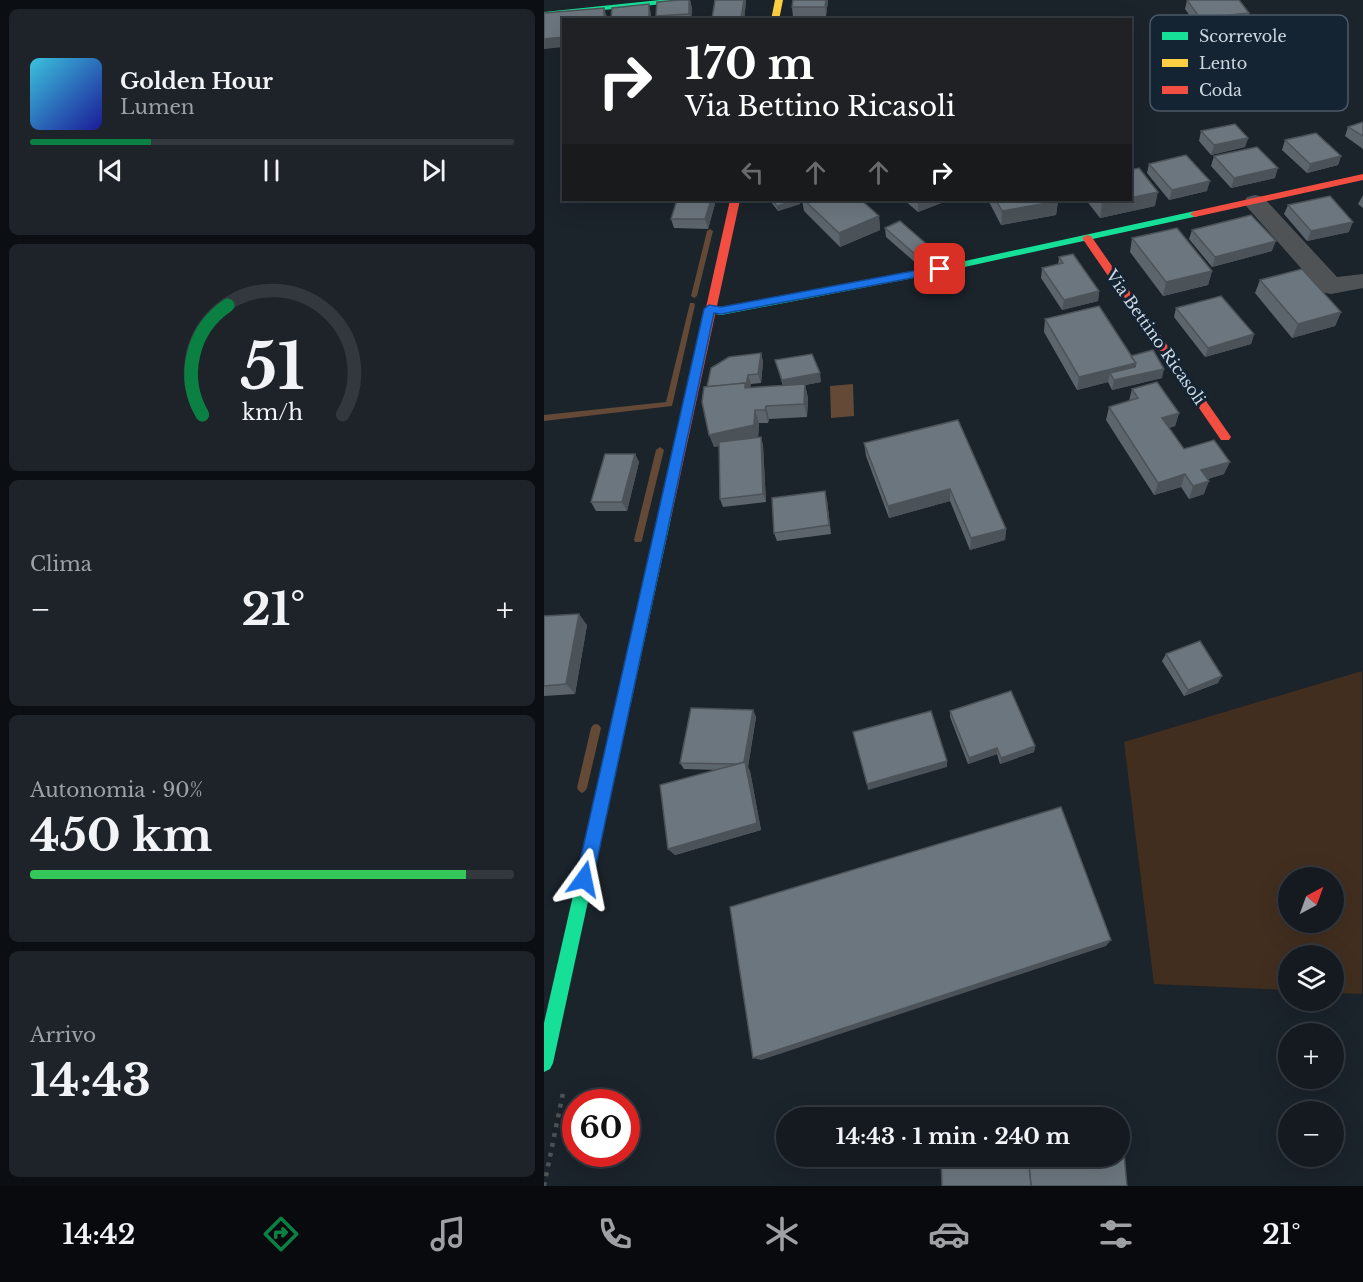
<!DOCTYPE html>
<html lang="it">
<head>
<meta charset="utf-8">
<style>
  :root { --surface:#141a20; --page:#1d2329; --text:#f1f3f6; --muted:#9da1a5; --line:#33383e; --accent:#0b8043 }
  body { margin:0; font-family:"Libre Baskerville",serif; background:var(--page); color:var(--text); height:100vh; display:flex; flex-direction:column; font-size:22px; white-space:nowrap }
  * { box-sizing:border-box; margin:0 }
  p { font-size:20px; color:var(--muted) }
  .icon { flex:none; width:33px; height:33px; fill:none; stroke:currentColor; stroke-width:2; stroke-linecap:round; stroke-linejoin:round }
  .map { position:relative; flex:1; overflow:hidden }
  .drawer { display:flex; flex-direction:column; gap:9px; padding:9px; background:#0b0e12; width:544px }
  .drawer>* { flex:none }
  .banner { position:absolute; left:18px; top:18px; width:570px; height:183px; border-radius:0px; box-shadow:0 6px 24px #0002,0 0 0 2px var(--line); background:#202124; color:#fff; overflow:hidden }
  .needle { width:39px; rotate:41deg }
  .fabs { position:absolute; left:734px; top:867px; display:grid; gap:12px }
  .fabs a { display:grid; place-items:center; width:66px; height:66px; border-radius:50%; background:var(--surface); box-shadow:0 6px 24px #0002,0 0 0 2px var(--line); font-size:30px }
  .speed { position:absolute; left:18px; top:1089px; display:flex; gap:12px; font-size:30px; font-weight:700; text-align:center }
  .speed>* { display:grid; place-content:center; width:78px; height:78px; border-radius:50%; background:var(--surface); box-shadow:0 6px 24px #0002,0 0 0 2px var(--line); line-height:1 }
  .speed .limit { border:9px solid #d22; background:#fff; color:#111 }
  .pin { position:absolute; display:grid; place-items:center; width:51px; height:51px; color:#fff; margin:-26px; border-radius:12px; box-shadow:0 3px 9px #0006 }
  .me { position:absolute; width:66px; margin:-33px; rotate:12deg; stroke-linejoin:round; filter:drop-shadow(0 0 4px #0008) }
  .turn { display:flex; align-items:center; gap:21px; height:126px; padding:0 24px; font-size:27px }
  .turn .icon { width:78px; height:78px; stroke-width:2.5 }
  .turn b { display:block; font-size:42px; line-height:51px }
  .lanes { display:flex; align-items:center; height:57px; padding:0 24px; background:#0003; justify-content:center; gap:30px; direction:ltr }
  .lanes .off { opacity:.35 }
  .big { font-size:45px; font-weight:700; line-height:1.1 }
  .drawer .widget { flex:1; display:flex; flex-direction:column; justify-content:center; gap:9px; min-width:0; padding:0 21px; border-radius:9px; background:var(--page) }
  .drawer .dial { align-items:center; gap:0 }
  .dial svg { height:156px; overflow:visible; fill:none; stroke:var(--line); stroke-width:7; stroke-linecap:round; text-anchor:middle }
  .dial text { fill:var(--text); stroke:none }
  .song { display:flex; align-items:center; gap:18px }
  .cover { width:72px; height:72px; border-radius:9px; background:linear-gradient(135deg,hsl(190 70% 55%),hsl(240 70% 35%)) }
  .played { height:6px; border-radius:3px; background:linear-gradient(90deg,var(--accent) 25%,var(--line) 25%) }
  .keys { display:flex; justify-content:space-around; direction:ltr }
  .heat { display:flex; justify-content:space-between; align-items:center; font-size:33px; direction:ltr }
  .charge { height:9px; border-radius:4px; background:linear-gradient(90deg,#34c759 90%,var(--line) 0) }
  .trip { position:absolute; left:232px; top:1107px; width:354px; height:60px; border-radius:30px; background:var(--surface); box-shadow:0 6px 24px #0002,0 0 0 2px var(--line); font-weight:700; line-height:60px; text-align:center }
  .tab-bar { display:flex; height:96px; justify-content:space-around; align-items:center; background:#080a0d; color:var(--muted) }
  .tab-bar .icon { width:42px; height:42px }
  .tab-bar .selected { color:var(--accent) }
  .tab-bar b { font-size:27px; color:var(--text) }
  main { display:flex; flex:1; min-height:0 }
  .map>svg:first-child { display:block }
  .green { fill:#412e1f; fill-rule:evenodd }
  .water { fill:#634936 }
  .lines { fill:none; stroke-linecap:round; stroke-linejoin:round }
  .stream { fill:#634936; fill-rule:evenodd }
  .path { stroke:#4e5356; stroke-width:4.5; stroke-dasharray:4 6; stroke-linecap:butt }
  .street { fill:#4f5356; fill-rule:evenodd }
  .fast { fill:#16e098; fill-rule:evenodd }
  .slow { fill:#ffcf43; fill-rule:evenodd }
  .jam { fill:#f24e42; fill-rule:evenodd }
  .wall { fill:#5d656c }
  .shaded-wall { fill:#4c5358 }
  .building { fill:#6c767e; stroke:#4c5358; stroke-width:1.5 }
  .route { fill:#1a73e8; stroke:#114b97; stroke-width:1.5 }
  .labels { text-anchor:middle; stroke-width:6; stroke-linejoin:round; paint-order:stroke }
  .street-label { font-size:16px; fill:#ced8e2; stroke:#142432 }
  .key { fill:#142432; stroke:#4c5a67; stroke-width:1.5 }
  .key-label { font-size:16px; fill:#ced8e2 }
</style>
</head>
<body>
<main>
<section class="drawer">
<div class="widget">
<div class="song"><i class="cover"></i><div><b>Golden Hour</b><p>Lumen</p></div></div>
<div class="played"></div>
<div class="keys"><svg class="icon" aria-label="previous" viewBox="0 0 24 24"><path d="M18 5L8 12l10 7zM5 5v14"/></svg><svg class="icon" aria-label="pause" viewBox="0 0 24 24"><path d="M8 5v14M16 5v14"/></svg><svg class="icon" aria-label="next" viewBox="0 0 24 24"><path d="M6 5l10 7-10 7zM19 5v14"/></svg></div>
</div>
<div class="widget dial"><svg viewBox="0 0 100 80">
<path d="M14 69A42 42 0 1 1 86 69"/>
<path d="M14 69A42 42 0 0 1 27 13" stroke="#0b8043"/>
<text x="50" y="56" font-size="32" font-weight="700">51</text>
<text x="50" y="72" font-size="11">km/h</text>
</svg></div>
<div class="widget"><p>Clima</p>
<div class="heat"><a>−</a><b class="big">21°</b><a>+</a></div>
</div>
<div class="widget"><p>Autonomia · 90%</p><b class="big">450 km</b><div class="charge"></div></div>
<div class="widget"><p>Arrivo</p><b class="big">14:43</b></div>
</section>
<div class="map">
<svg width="819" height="1186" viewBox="0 0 819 1186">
  <rect width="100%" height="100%" fill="#1b232b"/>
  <path class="green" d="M818 671V994L789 993V956H744V990L610 984 580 742ZM744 878H789V922H744Z"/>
  <polygon class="water" points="309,384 310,416 287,418 286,386"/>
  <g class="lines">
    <g class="stream">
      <polygon points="166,229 169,231 153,296 150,298 147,296 163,231"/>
      <polygon points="146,303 150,303 151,305 128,406 0,421 0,415 122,402"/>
      <polygon points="116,447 120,450 98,540 97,542 91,542 90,540 112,450"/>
      <polygon points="52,724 55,725 57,728 43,788 41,791 38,793 35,791 33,788 47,728 49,725"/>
    </g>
    <polyline class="path" points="0,1186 19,1093"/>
    <polygon class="street" points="711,195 719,197 793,277 819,274 819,288 787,294 778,292 703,207 700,202 703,197"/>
    <g class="fast">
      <polygon points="116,0 143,0 139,2 0,16 0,12"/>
      <polygon points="651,211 654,212 654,216 375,277 177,315 161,312 160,309 165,305 177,307 375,271"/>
      <polygon points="121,513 127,518 9,1063 6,1069 0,1072 0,1023 115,518"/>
    </g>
    <polygon class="slow" points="231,0 239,0 235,20 227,20"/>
    <g class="jam">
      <polygon points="819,174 819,180 651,217 646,214 651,211"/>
      <polygon points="186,200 196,200 127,518 121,523 115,518"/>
      <polygon points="543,235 547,236 685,434 687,437 685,440 677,440 538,238"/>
    </g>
  </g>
  <g class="wall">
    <polygon points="146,0 148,9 147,20 113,20 112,16"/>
    <polygon points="171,0 202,0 200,20 168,20"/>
    <polygon points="249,0 284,0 282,16 249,17 248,7"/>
    <polygon points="643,0 705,13 703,22 654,27 641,9"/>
    <polygon points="819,122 819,149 801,136 804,127"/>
    <polygon points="657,131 704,138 701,147 667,155 655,141"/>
    <polygon points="741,140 797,156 794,165 763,173 738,150"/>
    <polygon points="670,156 731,178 687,188 667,166"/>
    <polygon points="605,164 663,191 625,200 603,173"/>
    <polygon points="819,195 819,208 814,204"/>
    <polygon points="133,200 172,200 164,229 130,228 127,219"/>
    <polygon points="226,200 255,200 256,204 234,211 227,202"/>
    <polygon points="258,200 317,200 335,216 336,230 296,247 260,211"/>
    <polygon points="360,200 405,200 374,212"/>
    <polygon points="444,200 513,200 514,201 512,215 457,225"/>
    <polygon points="542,200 586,200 611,206 556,218"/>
    <polygon points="744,205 805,232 763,241 740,214"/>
    <polygon points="341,228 388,257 373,264 342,237"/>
    <polygon points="648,230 728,251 668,267 645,239"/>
    <polygon points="588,238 668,271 664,285 619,296 586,252"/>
    <polygon points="515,257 555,291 554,301 518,310 497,278 498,268 514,265"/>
    <polygon points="716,280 797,312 791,326 748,338 711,293"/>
    <polygon points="632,308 710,334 707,344 661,357 630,317"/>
    <polygon points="501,319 587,356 618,378 568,390 564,382 533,390 500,332"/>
    <polygon points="217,353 219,362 217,383 207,384 206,387 239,386 231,360 277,382 261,385 264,398 263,417 225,419 224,423 215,423 214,438 217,437 219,446 222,502 179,507 176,499 175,446 170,447 163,387"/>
    <polygon points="588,389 635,413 631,426 625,428 640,449 680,474 663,479 660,494 645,499 637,487 610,495 562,420 565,407 585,401"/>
    <polygon points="414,420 462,529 461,540 426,550 406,501 345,518 322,456 320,443"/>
    <polygon points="91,454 95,462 83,511 52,511 47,502"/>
    <polygon points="283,500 287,534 233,541 230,533"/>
    <polygon points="0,616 43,625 31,694 0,696"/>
    <polygon points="622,654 674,683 640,696 618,661"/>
    <polygon points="209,710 212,717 204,767 206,771 217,830 131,855 124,849 174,770 140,769 136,763"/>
    <polygon points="406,711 491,746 490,752 456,764 453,754 424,764 406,717"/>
  </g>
  <g class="shaded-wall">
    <polygon points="146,0 148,9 147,20 145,14"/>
    <polygon points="200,0 202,0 202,3 200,20 198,20"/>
    <polygon points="282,0 284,0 282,16 281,7"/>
    <polygon points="105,4 107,14 107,20 105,20"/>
    <polygon points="60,8 63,17 63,20 60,20"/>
    <polygon points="20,37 20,47 0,49 0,39"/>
    <polygon points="704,138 701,147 667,155 670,145"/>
    <polygon points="797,156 794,165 763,173 766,164"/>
    <polygon points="734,168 731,178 687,188 690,178"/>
    <polygon points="666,181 663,191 625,200 628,190"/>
    <polygon points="614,192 611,206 556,218 558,204 581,200 586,200 586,198"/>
    <polygon points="167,200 172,200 164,229 161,219"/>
    <polygon points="253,200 255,200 256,204 234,211 233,206"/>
    <polygon points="381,200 405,200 374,212 374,203"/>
    <polygon points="514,201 512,215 457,225 458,211"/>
    <polygon points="335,216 336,230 296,247 295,233"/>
    <polygon points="809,222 805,232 763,241 767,231"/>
    <polygon points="732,241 728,251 668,267 671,257"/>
    <polygon points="387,248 388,257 373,264 372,255"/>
    <polygon points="668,271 664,285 619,296 622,282"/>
    <polygon points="555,291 554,301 518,310 520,300"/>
    <polygon points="797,312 791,326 748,338 754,324"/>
    <polygon points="710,334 707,344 661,357 664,348"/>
    <polygon points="217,353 219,362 217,383 214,374"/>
    <polygon points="592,363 620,369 618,378 568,390 570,380 566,373 564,382 533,390 535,377"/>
    <polygon points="276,373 277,382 261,385 264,398 263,417 260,404 240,389 238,380"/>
    <polygon points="204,375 207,384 205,396 201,388 201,383"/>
    <polygon points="222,406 225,419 224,423 221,410"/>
    <polygon points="211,410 215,423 214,438 170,447 165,435"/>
    <polygon points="635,413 631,426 615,431 618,418"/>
    <polygon points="217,437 219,446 222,502 219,494"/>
    <polygon points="91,454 95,462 83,511 78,502"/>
    <polygon points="686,462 680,474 652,483 657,470"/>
    <polygon points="641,474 637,487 610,495 614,483"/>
    <polygon points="665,481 660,494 645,499 649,486"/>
    <polygon points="406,489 406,501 345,518 344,506"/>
    <polygon points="281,491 283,500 287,534 285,525"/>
    <polygon points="462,529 461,540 426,550 427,538"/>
    <polygon points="35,614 43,625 31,694 22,684"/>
    <polygon points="678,676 674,683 640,696 644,690"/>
    <polygon points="209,710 212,717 204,767 206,771 217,830 131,855 124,849 200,765"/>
    <polygon points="491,746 490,752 456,764 457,758"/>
    <polygon points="453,748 453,754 424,764 425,758"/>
    <polygon points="403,761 403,767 324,790 323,784"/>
    <polygon points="567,940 562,946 217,1060 209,1058"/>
  </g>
  <g class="building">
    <polygon points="135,0 145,0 145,14 112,16 113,2"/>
    <polygon points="171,0 200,0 197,18 168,19"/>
    <polygon points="249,0 282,0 281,7 248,7"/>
    <polygon points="643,0 695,0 705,13 656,18"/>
    <polygon points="105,4 105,20 67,20 68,8"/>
    <polygon points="60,8 60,20 20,20 20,37 0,39 0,13"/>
    <polygon points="819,122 819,136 804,127"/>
    <polygon points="691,124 704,138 670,145 657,131"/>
    <polygon points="772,133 797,156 766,164 741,140"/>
    <polygon points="713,147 734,168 690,178 670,156"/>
    <polygon points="642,155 666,181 628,190 605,164"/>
    <polygon points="595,168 614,192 586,198 586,170"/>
    <polygon points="786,196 809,222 767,231 744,205"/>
    <polygon points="133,200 167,200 161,219 127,219"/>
    <polygon points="228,200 253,200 233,206"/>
    <polygon points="260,200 317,200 335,216 295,233"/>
    <polygon points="371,200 381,200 374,203"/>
    <polygon points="452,200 513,200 514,201 458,211"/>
    <polygon points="555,200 581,200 558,204"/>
    <polygon points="707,215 732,241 671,257 648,230"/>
    <polygon points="356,221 387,248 372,255 341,228"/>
    <polygon points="633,228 668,271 622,282 588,238"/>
    <polygon points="529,254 555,291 520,300 498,268 519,263 515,257"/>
    <polygon points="758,269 797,312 754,324 716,280"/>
    <polygon points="677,296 710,334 664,348 632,308"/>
    <polygon points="555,306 592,363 535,377 501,319"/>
    <polygon points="609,350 620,369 570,380 566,373 591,367 592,363 587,356"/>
    <polygon points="217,353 214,374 204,375 202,387 201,383 163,387 167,368 185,357"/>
    <polygon points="268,354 276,373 238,380 231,360"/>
    <polygon points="613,382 635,413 618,418 640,449 670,440 686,462 657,470 665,481 649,486 641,474 614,483 565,407 594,398 588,389"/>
    <polygon points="201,383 201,388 261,384 260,404 222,406 221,410 211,410 210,425 165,435 158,402 160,387"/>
    <polygon points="414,420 462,529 427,538 406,489 344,506 320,443"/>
    <polygon points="217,437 219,494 176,499 175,442"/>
    <polygon points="61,454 91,454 78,502 47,502"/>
    <polygon points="281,491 285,525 230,533 228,498"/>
    <polygon points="35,614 22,684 0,686 0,616"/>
    <polygon points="656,641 678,676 644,690 622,654"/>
    <polygon points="467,691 491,746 457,758 453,748 425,758 406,711"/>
    <polygon points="147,708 209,710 200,762 193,764 136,763"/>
    <polygon points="387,711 403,761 323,784 309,732"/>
    <polygon points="201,762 213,823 124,849 116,785"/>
    <polygon points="517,807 567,940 209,1058 186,907"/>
    <polygon points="448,1114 449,1118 396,1118 395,1117"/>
    <polygon points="576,1142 579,1142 583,1186 487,1186 484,1156 576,1156"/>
    <polygon points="397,1156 484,1156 487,1186 398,1186"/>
  </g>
  <polygon class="route" points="396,266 400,267 400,272 177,314 170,313 49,879 46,885 40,888 34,885 32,879 160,309 165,305 177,307"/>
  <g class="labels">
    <g class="street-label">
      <text transform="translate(612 337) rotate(55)" y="6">Via Bettino Ricasoli</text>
    </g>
  </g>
  <rect x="606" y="15" width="198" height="96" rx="9" class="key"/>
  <rect x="618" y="32" width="26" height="8" fill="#16e098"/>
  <rect x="618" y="59" width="26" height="8" fill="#ffcf43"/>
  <rect x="618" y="86" width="26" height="8" fill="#f24e42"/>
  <g class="key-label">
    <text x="655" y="42">Scorrevole</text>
    <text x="655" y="69">Lento</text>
    <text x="655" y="96">Coda</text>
  </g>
</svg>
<div class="fabs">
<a><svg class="needle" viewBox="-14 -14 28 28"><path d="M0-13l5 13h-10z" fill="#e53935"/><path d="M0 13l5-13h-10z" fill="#9da1a5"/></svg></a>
<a><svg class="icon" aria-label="layers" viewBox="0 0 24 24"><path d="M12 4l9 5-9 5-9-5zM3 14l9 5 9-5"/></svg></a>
<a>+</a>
<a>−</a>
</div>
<div class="speed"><div class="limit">60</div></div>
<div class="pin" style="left:396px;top:269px;background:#d93025"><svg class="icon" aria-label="arrive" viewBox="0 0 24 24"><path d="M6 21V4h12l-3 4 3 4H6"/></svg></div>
<svg class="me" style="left:40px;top:879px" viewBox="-20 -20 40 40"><path d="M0-17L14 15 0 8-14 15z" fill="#1a73e8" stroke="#fff" stroke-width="4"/></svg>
<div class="trip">14:43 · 1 min · 240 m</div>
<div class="banner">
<div class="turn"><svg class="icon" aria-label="right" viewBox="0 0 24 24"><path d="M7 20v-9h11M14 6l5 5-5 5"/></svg><div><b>170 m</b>Via Bettino Ricasoli</div></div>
<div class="lanes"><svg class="icon off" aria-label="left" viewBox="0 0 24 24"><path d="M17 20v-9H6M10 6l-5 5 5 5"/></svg><svg class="icon off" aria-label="ahead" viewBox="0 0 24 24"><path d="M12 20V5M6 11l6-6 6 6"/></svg><svg class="icon off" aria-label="ahead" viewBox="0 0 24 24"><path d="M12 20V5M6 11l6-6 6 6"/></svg><svg class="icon" aria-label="right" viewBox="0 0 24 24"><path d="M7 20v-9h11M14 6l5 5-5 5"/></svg></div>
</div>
</div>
</main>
<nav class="tab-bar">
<b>14:42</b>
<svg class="icon selected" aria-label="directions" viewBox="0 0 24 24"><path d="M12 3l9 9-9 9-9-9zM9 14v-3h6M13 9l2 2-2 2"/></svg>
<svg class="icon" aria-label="music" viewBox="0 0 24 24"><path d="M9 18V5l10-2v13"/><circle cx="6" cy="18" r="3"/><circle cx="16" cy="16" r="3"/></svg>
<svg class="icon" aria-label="phone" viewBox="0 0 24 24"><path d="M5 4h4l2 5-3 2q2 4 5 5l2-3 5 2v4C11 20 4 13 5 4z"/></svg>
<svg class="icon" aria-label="climate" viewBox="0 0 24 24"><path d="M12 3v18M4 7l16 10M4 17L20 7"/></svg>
<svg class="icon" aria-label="car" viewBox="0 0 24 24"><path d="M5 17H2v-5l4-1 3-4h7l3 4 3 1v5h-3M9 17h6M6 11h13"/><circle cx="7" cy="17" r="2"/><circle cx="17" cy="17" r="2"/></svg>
<svg class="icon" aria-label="filters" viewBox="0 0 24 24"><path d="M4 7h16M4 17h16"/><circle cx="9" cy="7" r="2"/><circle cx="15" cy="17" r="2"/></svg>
<b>21°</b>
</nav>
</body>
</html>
